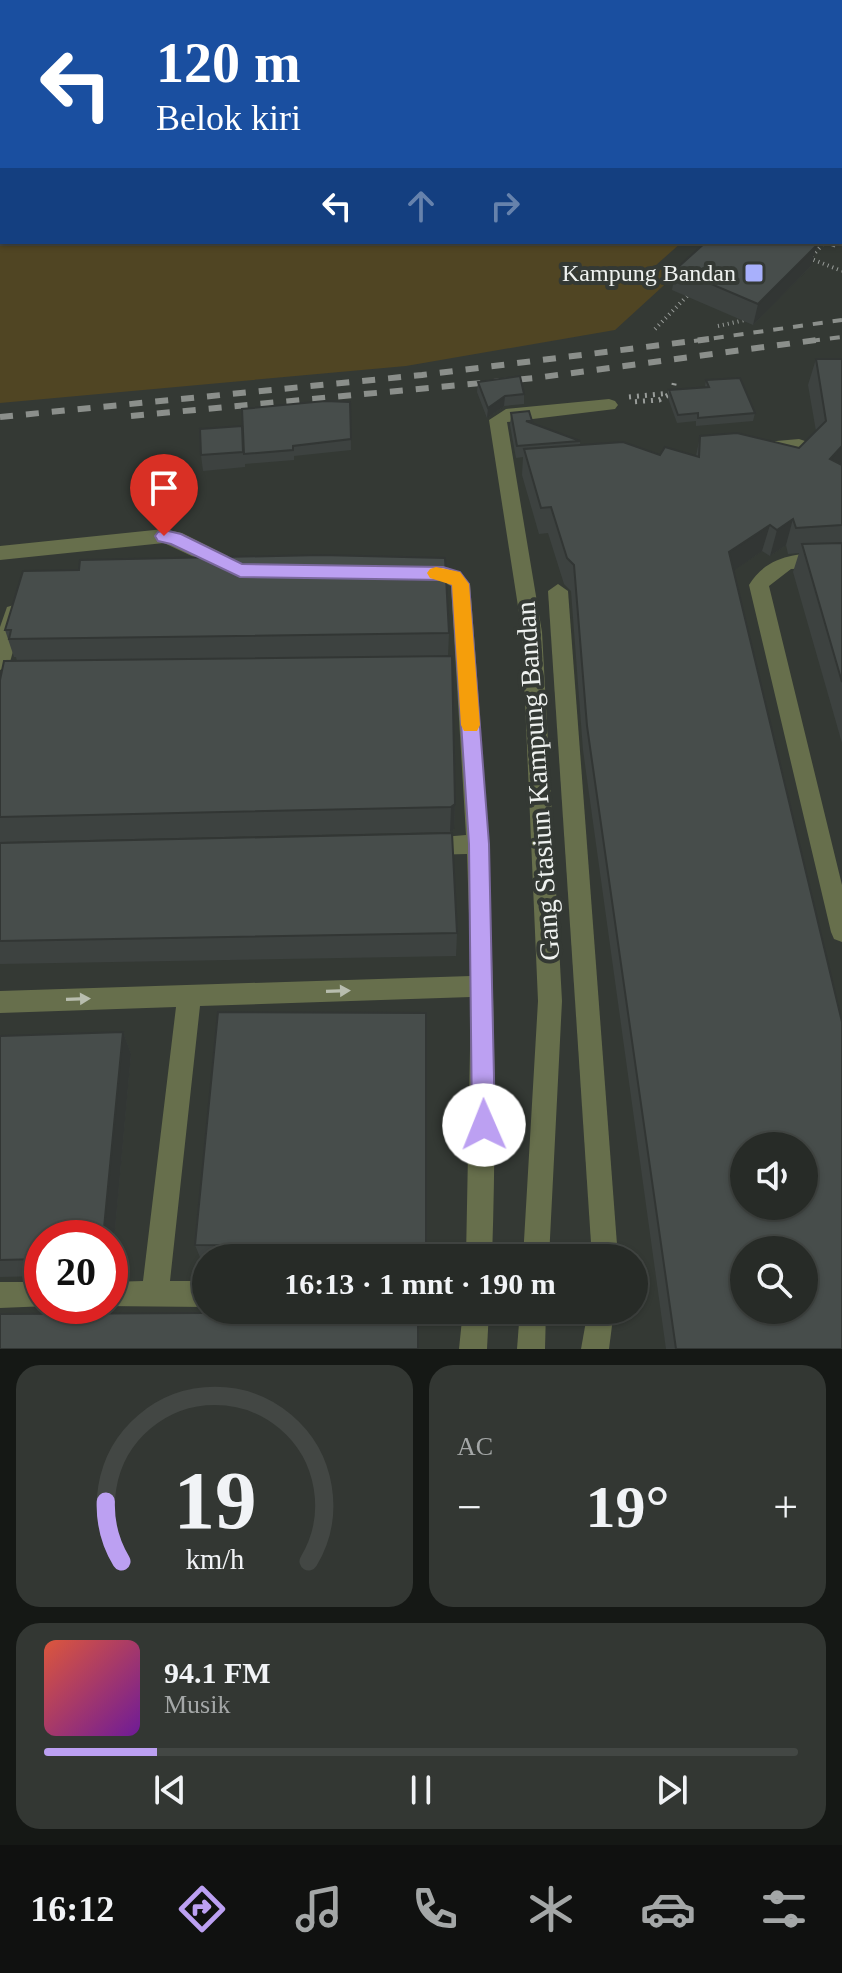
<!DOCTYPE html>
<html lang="id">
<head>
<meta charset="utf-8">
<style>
  :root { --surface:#272b27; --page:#333733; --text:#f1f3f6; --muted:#a4a7a7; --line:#434744; --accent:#bca0f2 }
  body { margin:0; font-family:Georgia,serif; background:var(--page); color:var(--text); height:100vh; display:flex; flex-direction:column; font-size:30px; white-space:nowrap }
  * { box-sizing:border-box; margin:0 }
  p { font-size:26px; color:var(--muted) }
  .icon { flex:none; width:44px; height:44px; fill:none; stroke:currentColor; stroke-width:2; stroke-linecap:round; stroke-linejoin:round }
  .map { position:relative; height:1349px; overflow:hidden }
  .sheet { display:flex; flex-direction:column; gap:16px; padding:16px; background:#151815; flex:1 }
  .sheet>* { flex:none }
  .hud { position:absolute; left:0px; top:0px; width:842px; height:244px; box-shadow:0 2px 6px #0004,0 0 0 2px var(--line); background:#1a4fa0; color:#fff; overflow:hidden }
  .buttons { position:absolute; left:730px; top:1132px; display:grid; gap:16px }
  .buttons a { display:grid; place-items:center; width:88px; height:88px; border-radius:50%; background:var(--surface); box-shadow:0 2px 6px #0004,0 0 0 2px var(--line); font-size:40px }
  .speed { position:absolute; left:24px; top:1220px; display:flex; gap:16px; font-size:40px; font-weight:700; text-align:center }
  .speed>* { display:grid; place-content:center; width:104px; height:104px; border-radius:50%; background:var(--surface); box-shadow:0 2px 6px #0004,0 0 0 2px var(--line); line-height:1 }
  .speed .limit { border:12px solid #d22; background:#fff; color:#111 }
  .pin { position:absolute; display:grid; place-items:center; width:68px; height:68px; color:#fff; margin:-82px -34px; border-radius:50% 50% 50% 0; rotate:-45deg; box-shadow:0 0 8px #0007 }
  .pin .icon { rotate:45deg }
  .me { position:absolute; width:88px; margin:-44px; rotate:359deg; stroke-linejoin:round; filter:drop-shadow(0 0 6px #0008) }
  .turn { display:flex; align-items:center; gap:28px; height:168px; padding:0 24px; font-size:36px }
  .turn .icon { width:104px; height:104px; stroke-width:2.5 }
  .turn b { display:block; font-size:56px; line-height:68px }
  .lanes { display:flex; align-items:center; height:76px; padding:0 24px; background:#0003; justify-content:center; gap:40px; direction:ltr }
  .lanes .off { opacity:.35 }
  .big { font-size:60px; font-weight:700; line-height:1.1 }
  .sheet .widget { flex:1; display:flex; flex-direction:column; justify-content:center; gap:12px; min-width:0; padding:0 28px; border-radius:24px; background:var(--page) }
  .sheet .dial { align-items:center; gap:0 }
  .dial svg { height:208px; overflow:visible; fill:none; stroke:var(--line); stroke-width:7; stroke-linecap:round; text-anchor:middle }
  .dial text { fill:var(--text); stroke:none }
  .song { display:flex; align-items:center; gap:24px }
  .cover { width:96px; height:96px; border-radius:12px; background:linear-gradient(135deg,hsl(10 70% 55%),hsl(280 70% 35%)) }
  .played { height:8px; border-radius:4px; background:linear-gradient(90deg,var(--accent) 15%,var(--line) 15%) }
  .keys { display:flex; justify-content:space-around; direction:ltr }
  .heat { display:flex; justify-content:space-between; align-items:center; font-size:44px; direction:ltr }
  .sheet .tiles { flex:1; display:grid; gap:16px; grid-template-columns:1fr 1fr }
  .widget:last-child { grid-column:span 2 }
  .trip { position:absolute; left:192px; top:1244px; width:456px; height:80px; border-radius:40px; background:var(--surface); box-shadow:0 2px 6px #0004,0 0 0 2px var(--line); font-weight:700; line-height:80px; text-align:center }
  .tabs { display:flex; height:128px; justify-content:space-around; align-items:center; background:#101110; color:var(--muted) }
  .tabs .icon { width:56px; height:56px }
  .tabs .selected { color:var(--accent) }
  .tabs b { font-size:36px; color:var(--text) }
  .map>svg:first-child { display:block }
  .green { fill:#504523 }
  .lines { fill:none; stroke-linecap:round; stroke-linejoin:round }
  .path-far1 { stroke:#989c99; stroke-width:4; stroke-dasharray:1 4; stroke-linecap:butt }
  .path { stroke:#989c99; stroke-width:5; stroke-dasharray:2 6; stroke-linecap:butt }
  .minor { fill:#676f4c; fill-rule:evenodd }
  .rail-far1 { stroke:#8b8f8b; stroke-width:4; stroke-dasharray:10 10; stroke-linecap:butt }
  .rail { stroke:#8b8f8b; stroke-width:6; stroke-dasharray:13 13; stroke-linecap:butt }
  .path-bridge { stroke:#989c99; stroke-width:4; stroke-dasharray:1 4; stroke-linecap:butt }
  .wall { fill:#3d4240 }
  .shaded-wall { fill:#323634 }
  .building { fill:#474d4b; stroke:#323634; stroke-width:2; fill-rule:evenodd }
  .oneway { fill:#b8bdae }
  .route { fill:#bca0f2; stroke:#7a689d; stroke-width:2 }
  .slow { fill:#f59e0b }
  .poi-dot { fill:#a8b0fc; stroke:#343934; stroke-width:3 }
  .labels { text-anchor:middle; stroke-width:8; stroke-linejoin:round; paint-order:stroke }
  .far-poi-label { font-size:24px; fill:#eef1ef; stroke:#343934; text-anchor:end }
  .street-label { font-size:28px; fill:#eef1ef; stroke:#343934 }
</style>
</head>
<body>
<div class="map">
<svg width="842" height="1349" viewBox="0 0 842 1349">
  <rect width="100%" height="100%" fill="#343934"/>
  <polygon class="green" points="0,92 2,242 682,242 655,266 673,277 615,330 406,366 0,403"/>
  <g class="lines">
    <g class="path-far1">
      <polyline points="809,258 842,271"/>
      <polyline points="718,326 745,320"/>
      <polyline points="655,329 691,292"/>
    </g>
    <g class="path">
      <polyline points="672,393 675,380"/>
      <polyline points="629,397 672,393 659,400 630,402"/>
    </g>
    <g class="minor">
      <rect x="42" y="0" width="12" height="2"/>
      <polygon points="204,0 258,0 203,2"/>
      <rect x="840" y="40" width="2" height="8"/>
      <polygon points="609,399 615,401 618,405 615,409 507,422 542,632 562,1001 549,1258 523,1258 538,1001 522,632 489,420 506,409"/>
      <polygon points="799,439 805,441 808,445 805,449 765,454 756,448 765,442"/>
      <polygon points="164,529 182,533 244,564 246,569 244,574 230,574 164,543 0,560 0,546"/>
      <path d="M829 553H842V567L791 569 769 586 842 885V942L834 939 831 932 749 585C767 555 798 553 829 553Z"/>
      <path d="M418 566C438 566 458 566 470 584 488 809 500 1032 492 1258H466L471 997 200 1006 170 1281H206V1307L104 1306H110V1282L143 1281 176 1007 0 1013V991L471 976 467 854 427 855 419 853 416 846 419 839 466 835 451 586 441 581 411 578 409 573 411 568Z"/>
      <polygon points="558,584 568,591 618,1258 592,1258 548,591"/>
      <polygon points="14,605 21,607 24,612 10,662 7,667 0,670 0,627 7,607"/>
      <polygon points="0,1282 42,1282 42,1306 48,1306 0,1308"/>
      <polygon points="463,1310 489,1310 487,1349 459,1349"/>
      <polygon points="520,1310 546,1310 545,1349 517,1349"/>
      <polygon points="588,1310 614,1310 609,1349 581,1349"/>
    </g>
    <g class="rail-far1">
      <polyline points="826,242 842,248"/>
      <polyline points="694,341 842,320"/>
      <polyline points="810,341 842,337"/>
    </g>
    <g class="rail">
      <polyline points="131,416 535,378 824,339"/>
      <polyline points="0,417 422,375 709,339"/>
    </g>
    <polyline class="path-bridge" points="812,256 825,242"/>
  </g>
  <g class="wall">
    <polygon points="0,0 26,0 25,2 2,2 2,20 0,20"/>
    <rect x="98" y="0" width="104" height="2"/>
    <polygon points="300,0 382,0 300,2"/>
    <polygon points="811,266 753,325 672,290 676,269"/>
    <polygon points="816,359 842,359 842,743 793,572 799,553 788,554 786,545 770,556 762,551 734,570 842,1349 666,1349 583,750 571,591 564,584 548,533 539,534 522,475 523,457 516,458 510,425 511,413 532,421 531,423 580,441 580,445 660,455 696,456 700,436 799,448 816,431 808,385"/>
    <polygon points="706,380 755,413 753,421 696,426 696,421 677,423 668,398 669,390 705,387"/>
    <polygon points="478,382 524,394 524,404 504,406 487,418 477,392"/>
    <polygon points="350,402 351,450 294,456 294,460 245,464 245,461 245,467 203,471 201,455 244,439"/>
    <polygon points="5,630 449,633 448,656 455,804 454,829 450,832 0,842 0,680 17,661 16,657 14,657"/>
    <polygon points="0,843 457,933 456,956 0,964"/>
    <polygon points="426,1013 425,1258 206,1258 206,1262 202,1262 195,1245"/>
    <polygon points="123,1032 131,1054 111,1273 110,1238 42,1238 42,1276 0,1277 0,1036"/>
  </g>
  <g class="shaded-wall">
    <polygon points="817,245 811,266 753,325 758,304"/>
    <polygon points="505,396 504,406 487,418 488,408"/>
    <polygon points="842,446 842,465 830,459"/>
    <polygon points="793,519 786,545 770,556 777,530"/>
    <polygon points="770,525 762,551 723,578 729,552"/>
    <polygon points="455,804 454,829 450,832 451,807"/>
    <polygon points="123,1032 131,1054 111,1273 110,1238 103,1238"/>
  </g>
  <g class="building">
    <polygon points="840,138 842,139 842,172 840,171"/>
    <polygon points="706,242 808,242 817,245 758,304 676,269"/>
    <path d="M816 359H842V446L830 459 842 465V525L796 528 793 519 777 530 770 525 729 552 842 1022V1349H676L587 726 574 565 567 558 551 507 541 508 524 449 623 442 660 455 665 447 699 457 700 436 737 433 799 448 826 421ZM744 1146H804V1206H744ZM744 1250H804V1310H744Z"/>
    <polygon points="520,376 524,394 505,396 488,408 478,382"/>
    <polygon points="740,378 755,413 698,418 698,413 678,415 669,390 709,387 706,380"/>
    <polygon points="325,401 350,402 351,439 293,446 293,450 244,454 242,409"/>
    <polygon points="529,411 532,421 526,421 580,441 517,446 511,413"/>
    <polygon points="242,426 243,452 201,455 200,429"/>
    <polygon points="842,543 842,682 802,544"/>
    <polygon points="321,555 445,558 449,633 9,639 11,630 5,630 23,571 79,570 80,560"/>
    <polygon points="452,656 455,804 451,807 0,817 0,680 4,661"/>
    <polygon points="452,833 457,933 0,941 0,843"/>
    <polygon points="218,1012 426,1013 426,1246 195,1245"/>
    <polygon points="123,1032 103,1238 42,1238 42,1259 0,1260 0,1036"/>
    <polygon points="418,1312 418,1349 0,1349 0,1314"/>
  </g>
  <defs><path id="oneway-solid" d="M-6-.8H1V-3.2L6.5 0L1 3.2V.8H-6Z" transform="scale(2)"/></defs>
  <g class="oneway">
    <use href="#oneway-solid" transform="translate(338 991) rotate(-2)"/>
    <use href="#oneway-solid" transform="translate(78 999) rotate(-2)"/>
  </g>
  <polygon class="route" points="164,530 181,534 242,564 443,567 460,572 469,584 489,844 495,1125 492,1133 484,1136 476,1133 472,1125 469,844 452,585 443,580 240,577 171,544 158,541 155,536 158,532"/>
  <polygon class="slow" points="436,567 460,572 469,584 480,725 477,731 464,731 461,725 452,585 430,578 427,573 430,569"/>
  <rect class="poi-dot" x="744" y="263" width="20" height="20" rx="4"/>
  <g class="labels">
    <g class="far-poi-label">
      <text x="736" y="281">Kampung Bandan</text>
    </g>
    <g class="street-label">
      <text transform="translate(537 781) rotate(-94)" y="10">Gang Stasiun Kampung Bandan</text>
    </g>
  </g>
</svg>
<div class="buttons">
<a><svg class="icon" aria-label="sound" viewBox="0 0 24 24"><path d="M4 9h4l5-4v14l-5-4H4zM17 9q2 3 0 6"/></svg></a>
<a><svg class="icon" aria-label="search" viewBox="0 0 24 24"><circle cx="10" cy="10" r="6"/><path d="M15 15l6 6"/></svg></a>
</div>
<div class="speed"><div class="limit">20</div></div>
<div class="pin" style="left:164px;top:536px;background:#d93025"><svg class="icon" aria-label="arrive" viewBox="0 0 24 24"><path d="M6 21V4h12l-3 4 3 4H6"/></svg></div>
<svg class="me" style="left:484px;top:1125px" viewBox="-20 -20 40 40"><circle r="19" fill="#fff"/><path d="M0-13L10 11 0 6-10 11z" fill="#bca0f2"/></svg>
<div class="trip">16:13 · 1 mnt · 190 m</div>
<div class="hud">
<div class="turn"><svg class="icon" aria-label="left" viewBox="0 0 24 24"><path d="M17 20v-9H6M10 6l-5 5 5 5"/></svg><div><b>120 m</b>Belok kiri</div></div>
<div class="lanes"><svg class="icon" aria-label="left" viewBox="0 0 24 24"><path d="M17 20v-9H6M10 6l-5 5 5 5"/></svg><svg class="icon off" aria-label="ahead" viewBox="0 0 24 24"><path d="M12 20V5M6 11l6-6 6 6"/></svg><svg class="icon off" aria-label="right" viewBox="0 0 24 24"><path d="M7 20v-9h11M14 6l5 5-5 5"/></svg></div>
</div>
</div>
<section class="sheet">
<div class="tiles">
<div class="widget dial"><svg viewBox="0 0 100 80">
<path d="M14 69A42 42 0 1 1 86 69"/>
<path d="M14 69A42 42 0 0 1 8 46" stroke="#bca0f2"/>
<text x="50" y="56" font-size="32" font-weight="700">19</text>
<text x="50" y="72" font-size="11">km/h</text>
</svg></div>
<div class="widget"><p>AC</p>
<div class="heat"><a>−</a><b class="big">19°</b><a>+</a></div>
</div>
<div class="widget">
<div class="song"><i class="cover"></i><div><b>94.1 FM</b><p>Musik</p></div></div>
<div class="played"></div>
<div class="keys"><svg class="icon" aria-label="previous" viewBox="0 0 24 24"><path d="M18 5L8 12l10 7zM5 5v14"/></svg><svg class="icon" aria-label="pause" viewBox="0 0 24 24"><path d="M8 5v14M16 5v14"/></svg><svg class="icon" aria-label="next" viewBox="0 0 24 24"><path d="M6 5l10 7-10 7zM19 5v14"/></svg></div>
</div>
</div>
</section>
<nav class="tabs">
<b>16:12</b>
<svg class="icon selected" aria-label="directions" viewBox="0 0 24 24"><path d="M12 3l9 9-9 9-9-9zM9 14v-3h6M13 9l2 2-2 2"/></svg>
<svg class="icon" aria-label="music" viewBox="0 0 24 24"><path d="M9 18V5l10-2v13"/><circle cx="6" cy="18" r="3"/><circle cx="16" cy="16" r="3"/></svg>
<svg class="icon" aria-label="phone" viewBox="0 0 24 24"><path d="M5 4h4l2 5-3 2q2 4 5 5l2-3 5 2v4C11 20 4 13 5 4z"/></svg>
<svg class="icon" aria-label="climate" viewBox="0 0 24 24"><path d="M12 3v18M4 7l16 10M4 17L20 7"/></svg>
<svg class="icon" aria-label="car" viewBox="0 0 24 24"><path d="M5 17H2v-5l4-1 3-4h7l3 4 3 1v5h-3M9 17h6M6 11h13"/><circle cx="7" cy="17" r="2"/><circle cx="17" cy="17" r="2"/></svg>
<svg class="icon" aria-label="filters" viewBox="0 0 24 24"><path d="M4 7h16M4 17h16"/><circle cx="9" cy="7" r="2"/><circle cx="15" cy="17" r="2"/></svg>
</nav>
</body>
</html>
